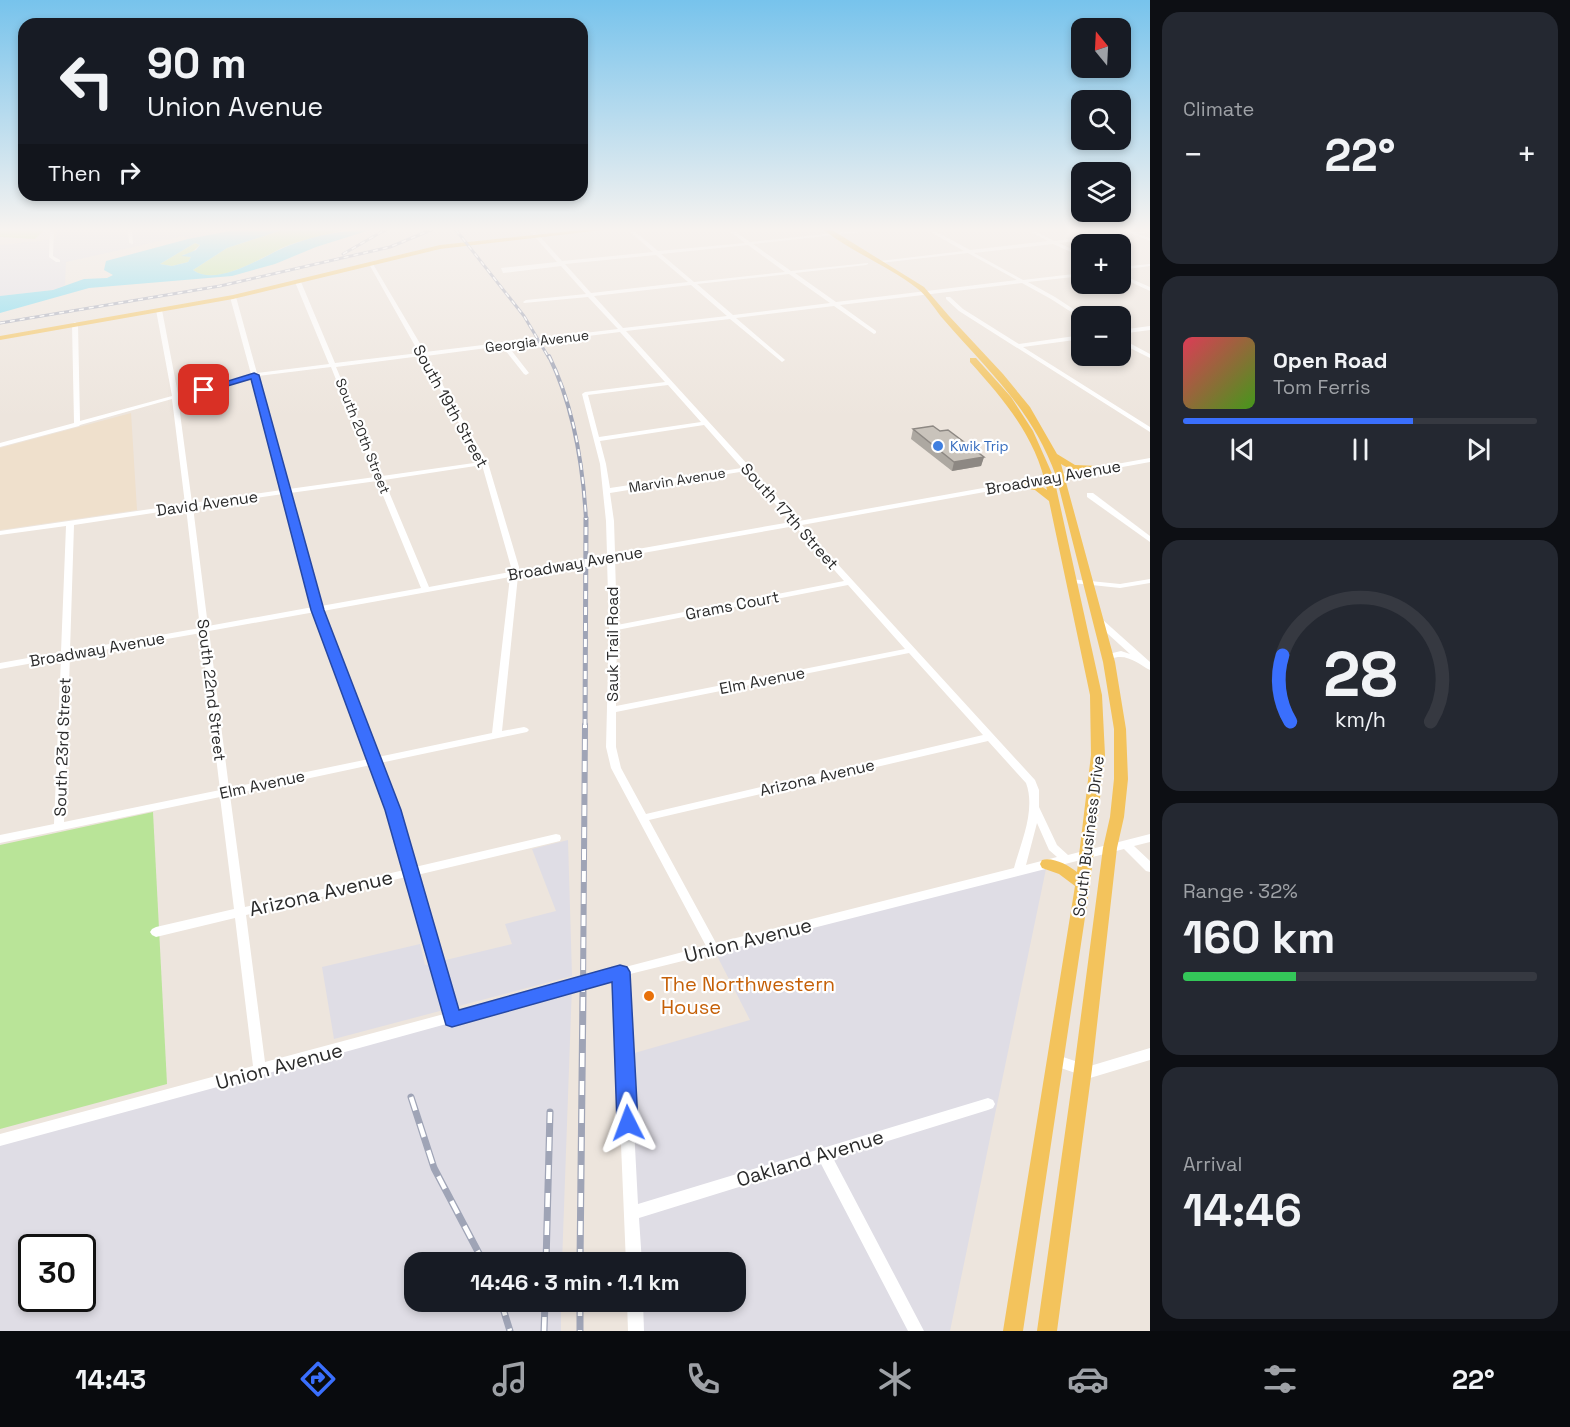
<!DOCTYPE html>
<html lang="en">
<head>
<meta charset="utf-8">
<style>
  :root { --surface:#171b24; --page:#242831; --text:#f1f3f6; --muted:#9ea1a6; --line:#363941; --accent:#3a6ffd }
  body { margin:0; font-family:"Space Grotesk",sans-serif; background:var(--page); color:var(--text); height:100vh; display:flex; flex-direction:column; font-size:22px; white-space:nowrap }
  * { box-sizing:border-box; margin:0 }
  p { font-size:20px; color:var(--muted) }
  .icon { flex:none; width:33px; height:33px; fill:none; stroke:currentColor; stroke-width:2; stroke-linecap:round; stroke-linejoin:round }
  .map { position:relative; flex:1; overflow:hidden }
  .side { display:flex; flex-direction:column; gap:12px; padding:12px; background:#0d0f14; width:420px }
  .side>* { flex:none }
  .guide { position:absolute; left:18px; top:18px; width:570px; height:183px; border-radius:18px; box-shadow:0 3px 9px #0003; background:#171b24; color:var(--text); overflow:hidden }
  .needle { width:39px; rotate:342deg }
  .buttons { position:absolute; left:1071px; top:18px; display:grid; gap:12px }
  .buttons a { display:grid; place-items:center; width:60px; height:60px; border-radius:12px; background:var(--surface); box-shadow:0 3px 9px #0003; font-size:30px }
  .speed { position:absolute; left:18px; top:1234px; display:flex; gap:12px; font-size:30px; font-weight:700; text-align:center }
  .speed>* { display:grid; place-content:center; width:78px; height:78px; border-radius:50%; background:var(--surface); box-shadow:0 3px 9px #0003; line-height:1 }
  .speed .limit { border:3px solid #111; border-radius:9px; background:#fff; color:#111 }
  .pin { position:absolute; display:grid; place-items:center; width:51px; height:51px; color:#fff; margin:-26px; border-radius:12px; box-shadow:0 3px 9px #0006 }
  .me { position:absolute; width:66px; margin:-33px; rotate:357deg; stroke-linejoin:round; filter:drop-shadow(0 0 4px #0008) }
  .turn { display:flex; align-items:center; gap:21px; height:126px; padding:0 30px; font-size:27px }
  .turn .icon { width:78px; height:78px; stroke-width:2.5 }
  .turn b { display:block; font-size:42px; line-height:51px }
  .then { display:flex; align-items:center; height:57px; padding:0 30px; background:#0003; gap:12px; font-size:22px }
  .big { font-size:45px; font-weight:800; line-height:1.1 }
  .side .tile { flex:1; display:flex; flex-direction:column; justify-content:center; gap:9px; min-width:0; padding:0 21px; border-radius:18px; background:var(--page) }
  .side .dial { align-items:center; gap:0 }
  .dial svg { height:156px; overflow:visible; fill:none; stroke:var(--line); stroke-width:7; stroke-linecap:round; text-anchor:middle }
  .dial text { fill:var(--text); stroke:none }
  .song { display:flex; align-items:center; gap:18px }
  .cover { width:72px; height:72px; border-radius:9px; background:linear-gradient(135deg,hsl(350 70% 55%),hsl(100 70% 35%)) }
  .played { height:6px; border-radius:3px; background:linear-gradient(90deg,var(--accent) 65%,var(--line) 65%) }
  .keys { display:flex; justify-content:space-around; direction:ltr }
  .heat { display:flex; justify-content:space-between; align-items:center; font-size:33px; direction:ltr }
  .charge { height:9px; border-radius:4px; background:linear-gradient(90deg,#34c759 32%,var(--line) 0) }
  .trip { position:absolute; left:404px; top:1252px; width:342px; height:60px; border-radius:18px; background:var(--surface); box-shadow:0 3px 9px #0003; font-weight:800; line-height:60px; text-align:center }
  .tab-bar { display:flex; height:96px; justify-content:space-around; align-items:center; background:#090b0e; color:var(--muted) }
  .tab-bar .icon { width:42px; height:42px }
  .tab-bar .on { color:var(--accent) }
  .tab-bar b { font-size:27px; color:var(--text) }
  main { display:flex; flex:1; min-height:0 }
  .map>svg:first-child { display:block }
  .industrial { fill:#dfdde5; fill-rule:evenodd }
  .education { fill:#efe0cc }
  .green { fill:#b9e498 }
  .pitch { fill:#ceec94 }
  .water { fill:#6ed9f1; fill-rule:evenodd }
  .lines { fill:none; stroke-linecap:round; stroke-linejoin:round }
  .minor { fill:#fff; fill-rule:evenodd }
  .major { fill:#f3c35c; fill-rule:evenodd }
  .rail-far4-casing { stroke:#9fa4b6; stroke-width:3 }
  .rail-far3-casing { stroke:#9fa4b6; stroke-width:4 }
  .rail-far2-casing { stroke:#9fa4b6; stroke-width:5 }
  .rail-far1-casing { stroke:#9fa4b6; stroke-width:6 }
  .rail-casing { stroke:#9fa4b6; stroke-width:7 }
  .rail-far4 { stroke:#fff; stroke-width:1.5; stroke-dasharray:5; stroke-linecap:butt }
  .rail-far3 { stroke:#fff; stroke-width:2; stroke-dasharray:7; stroke-linecap:butt }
  .rail-far2 { stroke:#fff; stroke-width:3; stroke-dasharray:8; stroke-linecap:butt }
  .rail-far1 { stroke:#fff; stroke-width:4; stroke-dasharray:11; stroke-linecap:butt }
  .rail { stroke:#fff; stroke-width:4.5; stroke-dasharray:14; stroke-linecap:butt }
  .wall { fill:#ada8a1 }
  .shaded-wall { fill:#8d8883 }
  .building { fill:#c9c3bb; stroke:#8d8883; stroke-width:1.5 }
  .route { fill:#3a6ffd; stroke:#2648a4; stroke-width:1.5 }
  .shop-dot { fill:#3f7fe0; stroke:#fff; stroke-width:2 }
  .food-dot { fill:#e8710a; stroke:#fff; stroke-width:2 }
  .labels { text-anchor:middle; stroke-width:4.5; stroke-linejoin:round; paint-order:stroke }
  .far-street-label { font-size:14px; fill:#2b2b2b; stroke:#fff }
  .far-shop-label { font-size:14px; fill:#366cbe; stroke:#fff; text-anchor:start }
  .street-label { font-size:16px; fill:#2b2b2b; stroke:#fff }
  .near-street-label { font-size:20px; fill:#2b2b2b; stroke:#fff }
  .near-food-label { font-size:20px; fill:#c56008; stroke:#fff; text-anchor:start }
</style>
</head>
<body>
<main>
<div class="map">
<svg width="1150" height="1331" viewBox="0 0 1150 1331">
  <rect width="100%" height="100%" fill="#ede5dd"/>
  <g class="industrial">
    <polygon points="57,230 235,230 188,239 183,236 66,262 65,285 53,290 0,296 0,245 56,239"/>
    <polygon points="568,840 572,976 334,1039 322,967 420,944 425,965 512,944 505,924 556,911 532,849"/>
    <polygon points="1047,864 950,1331 636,1331 635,1302 735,1302 735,1263 634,1263 624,1056 750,1020 714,950"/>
    <path d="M572 985 562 1263H414V1302H561V1331H0V1140ZM32 1248H82V1299H32Z"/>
  </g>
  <polygon class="education" points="131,413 137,510 0,530 0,448"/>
  <g class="green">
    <path d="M282 230H343C324 236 303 239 284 247 262 257 216 288 193 270L227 248Z"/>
    <polygon points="195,243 200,245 191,253 182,255 191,257 188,262 172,266 160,264"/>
    <polygon points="153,812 167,1084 0,1129 0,845"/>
  </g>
  <polygon class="pitch" points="0,230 44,230 35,239 0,237"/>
  <path class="water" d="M235 230H282L227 248 193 270C219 289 268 252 293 244 318 235 343 230 370 230L316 247 275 264 232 276 89 288 0 313V296L53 290 84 279 107 278 113 275 104 270 106 261 188 239ZM195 243 200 245 196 250 181 256 191 257 188 262 172 266 160 264Z"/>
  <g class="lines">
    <g class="minor">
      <polygon points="50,230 54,230 53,256 60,260 60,262 56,262 49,257"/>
      <polygon points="128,230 132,230 133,244 129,243"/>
      <path d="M529 230H534L562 261 653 252 628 230H633L658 251 745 243 728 230H733L750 242 863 230H881L753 244 791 271 868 263V264L866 265 795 273 836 302 1017 280 968 253 880 263 878 262 880 261 964 251 927 230H933L970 250 1048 241 1027 230H1033L1054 241 1150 230V232L1138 234 1150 238V241L1133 234 1059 243 1082 254V257L1053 244 974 253 1023 280 1082 273V276L1028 282 1055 297 1084 316H1082V319L1051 299 1022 283 840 305 876 331V333L874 334 834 306 736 318 784 359 785 360 782 362 730 319 626 331 799 521 1150 458V462L802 525 1035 780 1039 790V807L1057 845 1068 855 1150 834V842L1134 846 1150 861V872L1146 871 1124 849 719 952 714 955 711 954 626 975 638 1204 988 1098 993 1100 995 1104 993 1108 988 1110 833 1158 924 1331H908L820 1162 639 1218 642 1263H626L614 978 457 1021 452 1024 450 1023 265 1074 260 1077 258 1076 0 1146V1134L253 1066 235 918 156 937 152 935 150 932 152 929 156 927 234 909 220 797 0 843V835L54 824 61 658 0 669V663L61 652 66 526 0 535V531L185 504 172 399 80 425 79 426 0 447V443L74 423 72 324 75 322 78 324 80 421 172 396 156 310 159 308 162 310 178 394 251 374 230 297 233 295 236 297 257 373 329 364 295 282 298 280 301 282 335 363 419 353 369 264 371 263 373 264 425 352 618 329 588 297 524 303 523 302 526 300 586 294 561 266 503 273 501 268 557 262ZM748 245 785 272 694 282 661 254ZM656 255 688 282 591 293 565 264ZM789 274 830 303 733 315 697 284ZM691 285 727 316 623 328 594 296ZM620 332 665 382 585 392 582 394 600 464 606 521 607 555 519 571V567L488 463 426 356 502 346 524 374 526 375 529 373 508 346ZM421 356 481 462 382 476 336 367ZM331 367 375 477 289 489 258 376ZM252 377 282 490 192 503 178 398ZM668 385 701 422 599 437 588 395ZM704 425 742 468 610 488 606 464 600 441ZM482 465 511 567 510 572 429 587 384 480ZM746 471 791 522 615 553 614 521 610 493ZM377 481 421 588 321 606 290 493ZM283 494 313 607 208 626 193 507ZM186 508 200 628 70 651 74 525ZM795 526 844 581 617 625 615 558ZM607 560 609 628 606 747 611 768 706 946 456 1011 417 875 556 842 560 841 561 838 560 835 556 834 415 867 398 810 380 763 527 732 529 730 527 728 524 727 502 731 518 576ZM510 577 492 733 378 757 323 611ZM848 585 905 649 616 706 617 630ZM315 612 369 759 229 788 209 631ZM201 633 220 790 64 822 70 656ZM909 653 983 735 646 814 621 768 616 747V712ZM988 741 1026 783C1036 810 1021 842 1014 868L716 943 649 820ZM371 765 388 810 404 870 245 907 230 795ZM1037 823 1049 850 1057 857 1026 865ZM406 877 444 1014 265 1062 246 915Z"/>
      <polygon points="1150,264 1150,266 1120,270 1120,267"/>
      <polygon points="1120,274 1150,287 1150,291 1120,277"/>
      <polygon points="946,297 950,297 963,309 1019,344 1082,335 1082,339 1023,347 1150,427 1150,432 959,311 946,299"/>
      <polygon points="1150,326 1150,330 1120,334 1120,330"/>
      <polygon points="1120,338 1150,354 1150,358 1120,343"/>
      <polygon points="1087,493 1093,493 1150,536 1150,542 1087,497"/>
      <polygon points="1070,579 1120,584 1150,579 1150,583 1120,588 1073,583 1070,583 1069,581"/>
      <path d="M1100 619 1103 620 1150 662V670C1140 665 1131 656 1118 657 1113 658 1109 659 1104 659L1103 657 1104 655 1121 651 1130 654 1097 624 1096 622Z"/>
      <polygon points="1150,1048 1150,1060 1090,1078 1052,1065 1050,1061 1052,1057 1057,1055 1090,1066"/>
      <polygon points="627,1302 643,1302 644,1331 628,1331"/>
    </g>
    <g class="major">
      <polygon points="580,230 603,230 440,249 233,299 0,340 0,336 233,295 440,245"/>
      <path d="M824 230H832L924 287 949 316 1003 374 1030 407 1057 454 1075 465 1098 466 1103 469C1092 476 1072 471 1061 464L1115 662 1126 729 1128 779 1124 817 1117 848 1092 1069 1057 1331H1037L1074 1069 1103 848 1110 817 1114 779V729L1103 662 1056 476C1031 408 990 373 944 320 936 311 928 297 918 289 889 266 853 253 824 230Z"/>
      <path d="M970 358H976L1011 397 1033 431 1054 478 1102 695 1105 755 1090 884 1023 1331H1003L1075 886 1059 874 1042 868 1040 864 1042 860C1053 857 1068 865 1077 872L1091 755 1090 695 1049 501 1035 490 1012 486 1010 484 1015 481 1041 486 1047 490C1036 437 1005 401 970 362Z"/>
    </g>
    <g class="rail-far4-casing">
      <g id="rail-far4">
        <polyline points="456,230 524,316 549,358"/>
        <polyline points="343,254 385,230"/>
        <polyline points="0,323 220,286 390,247 431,230"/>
      </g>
    </g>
    <g class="rail-far3-casing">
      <path id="rail-far3" d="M549 356C574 407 583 463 586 520"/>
    </g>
    <g class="rail-far2-casing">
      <polyline id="rail-far2" points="585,727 586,518"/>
    </g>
    <g class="rail-far1-casing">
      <polyline id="rail-far1" points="583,992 585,725"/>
    </g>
    <g class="rail-casing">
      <g id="rail">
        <polyline points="411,1097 434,1168 484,1263"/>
        <polyline points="546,1263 550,1112"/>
        <polyline points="580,1263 583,991"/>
        <polyline points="501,1302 510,1331"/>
        <polyline points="580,1302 580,1331"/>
        <polyline points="544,1331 545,1302"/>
      </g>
    </g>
    <use href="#rail-far4" class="rail-far4"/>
    <use href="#rail-far3" class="rail-far3"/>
    <use href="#rail-far2" class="rail-far2"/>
    <use href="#rail-far1" class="rail-far1"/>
    <use href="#rail" class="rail"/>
  </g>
  <polygon class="wall" points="913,429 940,431 984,457 981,466 952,471 911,439"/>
  <polygon class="shaded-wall" points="984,457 981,466 952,471 954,462"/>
  <polygon class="building" points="933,426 940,431 948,430 984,457 954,462 913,429"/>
  <linearGradient id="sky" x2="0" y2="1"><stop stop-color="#77c3ec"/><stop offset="0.55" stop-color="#f7f3f0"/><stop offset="1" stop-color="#f7f3f0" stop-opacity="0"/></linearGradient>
  <rect width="1150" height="417" fill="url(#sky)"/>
  <polygon class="route" points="254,373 259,375 324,610 401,810 459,1010 620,965 627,967 630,972 638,1123 635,1130 628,1133 620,1130 617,1123 612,982 452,1027 446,1025 385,810 311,610 251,379 204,393 199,390"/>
  <circle class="shop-dot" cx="938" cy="446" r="6"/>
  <circle class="food-dot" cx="649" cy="996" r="6"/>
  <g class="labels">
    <g class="far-street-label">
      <text transform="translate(537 341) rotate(-7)" y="5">Georgia Avenue</text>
      <text transform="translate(363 436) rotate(68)" y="5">South 20th Street</text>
      <text transform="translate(677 480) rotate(-9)" y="5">Marvin Avenue</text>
    </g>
    <g class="far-shop-label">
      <text x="950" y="451">Kwik Trip</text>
    </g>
    <g class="street-label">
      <text transform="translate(451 406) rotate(61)" y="6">South 19th Street</text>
      <text transform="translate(1053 477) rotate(-10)" y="6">Broadway Avenue</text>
      <text transform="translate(207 503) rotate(-8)" y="6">David Avenue</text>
      <text transform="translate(790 516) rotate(48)" y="6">South 17th Street</text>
      <text transform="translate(575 563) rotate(-10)" y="6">Broadway Avenue</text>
      <text transform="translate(732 605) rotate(-11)" y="6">Grams Court</text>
      <text transform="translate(612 644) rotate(-90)" y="6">Sauk Trail Road</text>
      <text transform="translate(97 649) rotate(-10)" y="6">Broadway Avenue</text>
      <text transform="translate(762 680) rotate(-11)" y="6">Elm Avenue</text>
      <text transform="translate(212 690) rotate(83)" y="6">South 22nd Street</text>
      <text transform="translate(62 747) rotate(-88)" y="6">South 23rd Street</text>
      <text transform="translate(817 777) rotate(-13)" y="6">Arizona Avenue</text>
      <text transform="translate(262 784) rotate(-12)" y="6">Elm Avenue</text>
      <text transform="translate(1088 836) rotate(-83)" y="6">South Business Drive</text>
    </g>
    <g class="near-street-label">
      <text transform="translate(321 893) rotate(-13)" y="7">Arizona Avenue</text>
      <text transform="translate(748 940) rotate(-14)" y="7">Union Avenue</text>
      <text transform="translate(279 1066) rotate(-15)" y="7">Union Avenue</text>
      <text transform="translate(810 1158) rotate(-17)" y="7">Oakland Avenue</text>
    </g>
    <g class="near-food-label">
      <text x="661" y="991">The Northwestern<tspan x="661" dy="23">House</tspan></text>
    </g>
  </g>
</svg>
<div class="buttons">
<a><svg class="needle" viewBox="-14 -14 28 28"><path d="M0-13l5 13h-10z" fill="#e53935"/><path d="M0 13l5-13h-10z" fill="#9ea1a6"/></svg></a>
<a><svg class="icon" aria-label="search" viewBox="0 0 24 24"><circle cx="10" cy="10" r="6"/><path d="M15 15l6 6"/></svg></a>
<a><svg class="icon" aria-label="layers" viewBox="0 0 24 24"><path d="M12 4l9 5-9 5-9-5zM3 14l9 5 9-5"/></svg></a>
<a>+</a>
<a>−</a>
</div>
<div class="speed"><div class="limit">30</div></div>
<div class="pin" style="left:204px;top:390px;background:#d93025"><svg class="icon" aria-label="arrive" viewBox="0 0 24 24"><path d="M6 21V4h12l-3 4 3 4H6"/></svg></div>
<svg class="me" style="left:628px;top:1123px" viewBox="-20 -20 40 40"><path d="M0-17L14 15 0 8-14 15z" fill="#3a6ffd" stroke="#fff" stroke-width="4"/></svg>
<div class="trip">14:46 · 3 min · 1.1 km</div>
<div class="guide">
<div class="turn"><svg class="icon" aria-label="left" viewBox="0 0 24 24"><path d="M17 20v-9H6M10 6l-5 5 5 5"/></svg><div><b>90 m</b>Union Avenue</div></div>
<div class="then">Then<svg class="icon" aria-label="right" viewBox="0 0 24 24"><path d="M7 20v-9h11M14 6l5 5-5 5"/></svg></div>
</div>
</div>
<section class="side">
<div class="tile"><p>Climate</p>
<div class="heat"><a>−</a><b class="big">22°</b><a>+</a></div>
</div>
<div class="tile">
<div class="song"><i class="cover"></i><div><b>Open Road</b><p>Tom Ferris</p></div></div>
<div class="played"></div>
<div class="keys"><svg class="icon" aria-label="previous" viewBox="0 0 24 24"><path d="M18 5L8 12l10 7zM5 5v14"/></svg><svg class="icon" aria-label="pause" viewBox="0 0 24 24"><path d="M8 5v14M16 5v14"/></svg><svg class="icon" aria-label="next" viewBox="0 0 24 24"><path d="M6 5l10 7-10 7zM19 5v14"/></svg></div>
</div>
<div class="tile dial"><svg viewBox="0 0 100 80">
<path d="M14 69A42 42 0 1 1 86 69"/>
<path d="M14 69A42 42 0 0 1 10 35" stroke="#3a6ffd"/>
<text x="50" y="56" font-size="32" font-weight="700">28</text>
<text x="50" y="72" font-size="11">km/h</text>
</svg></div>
<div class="tile"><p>Range · 32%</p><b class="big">160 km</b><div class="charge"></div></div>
<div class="tile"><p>Arrival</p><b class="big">14:46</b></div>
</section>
</main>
<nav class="tab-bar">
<b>14:43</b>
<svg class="icon on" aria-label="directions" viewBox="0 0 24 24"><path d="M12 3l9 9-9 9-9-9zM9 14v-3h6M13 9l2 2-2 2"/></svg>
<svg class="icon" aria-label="music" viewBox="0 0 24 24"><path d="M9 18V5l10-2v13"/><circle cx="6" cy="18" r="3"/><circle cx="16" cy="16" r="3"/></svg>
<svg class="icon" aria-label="phone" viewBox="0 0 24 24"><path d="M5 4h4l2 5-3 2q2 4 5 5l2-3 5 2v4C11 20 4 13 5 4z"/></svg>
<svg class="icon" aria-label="climate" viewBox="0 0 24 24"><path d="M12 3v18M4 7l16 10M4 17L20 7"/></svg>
<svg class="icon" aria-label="car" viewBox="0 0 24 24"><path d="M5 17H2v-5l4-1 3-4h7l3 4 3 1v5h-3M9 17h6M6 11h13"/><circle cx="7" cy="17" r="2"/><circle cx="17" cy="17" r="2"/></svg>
<svg class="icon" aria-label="filters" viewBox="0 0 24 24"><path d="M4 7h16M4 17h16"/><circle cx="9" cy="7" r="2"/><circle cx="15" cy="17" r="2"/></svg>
<b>22°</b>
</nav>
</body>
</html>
